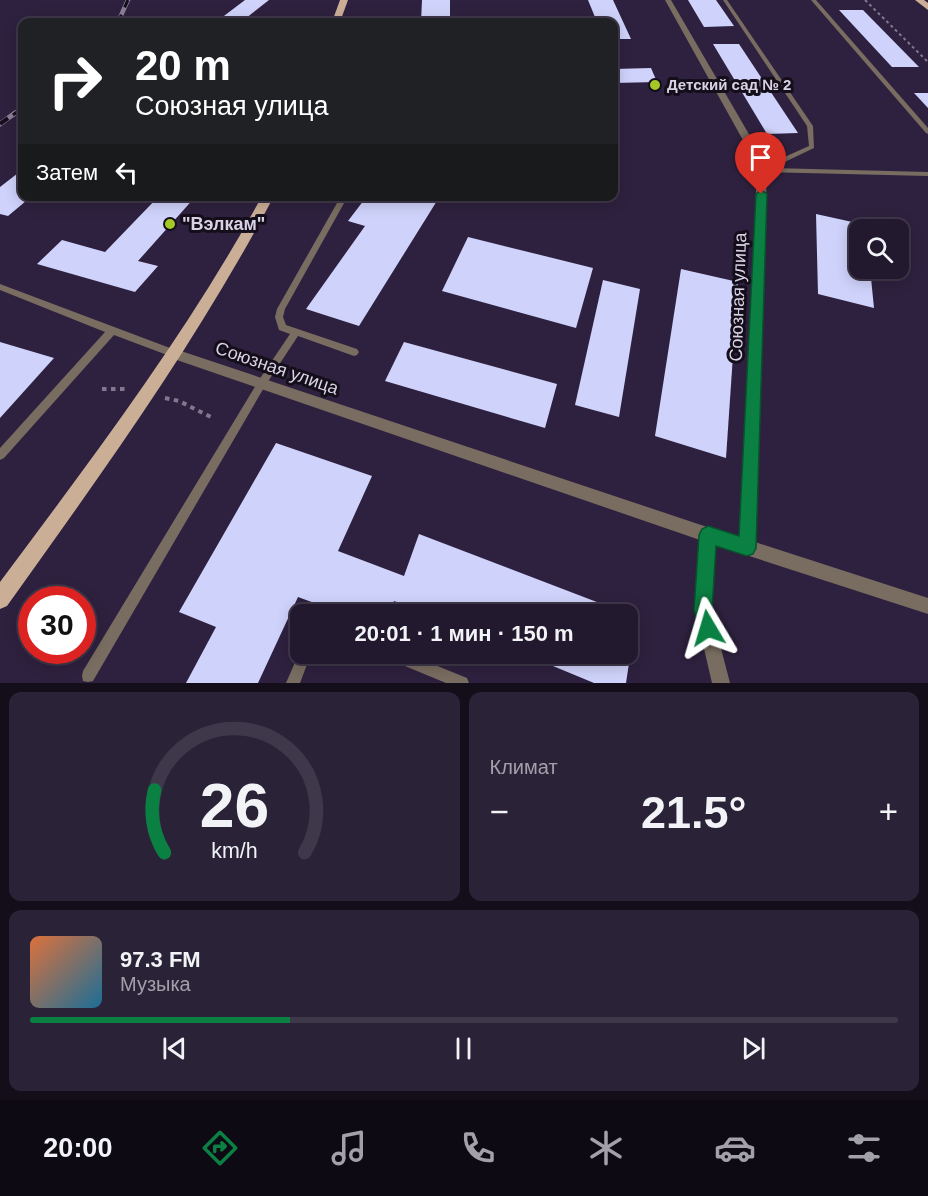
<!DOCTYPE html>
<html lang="ru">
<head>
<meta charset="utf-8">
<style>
  :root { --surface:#22192f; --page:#2a2237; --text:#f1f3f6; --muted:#a2a0aa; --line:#3f384b; --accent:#0b8043 }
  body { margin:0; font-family:Arial,sans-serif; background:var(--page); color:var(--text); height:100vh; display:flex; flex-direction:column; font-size:22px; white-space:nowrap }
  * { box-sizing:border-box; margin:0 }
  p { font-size:20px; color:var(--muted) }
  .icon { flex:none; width:33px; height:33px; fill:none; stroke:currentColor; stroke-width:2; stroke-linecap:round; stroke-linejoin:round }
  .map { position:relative; height:683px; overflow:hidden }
  .side { display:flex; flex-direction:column; gap:9px; padding:9px; background:#130e1a; flex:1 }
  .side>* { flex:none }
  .hud { position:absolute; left:18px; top:18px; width:600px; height:183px; border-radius:12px; box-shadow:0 3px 15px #0003,0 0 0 2px var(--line); background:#202124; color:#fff; overflow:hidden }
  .controls { position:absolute; left:849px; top:219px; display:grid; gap:12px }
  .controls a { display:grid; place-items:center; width:60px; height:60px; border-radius:12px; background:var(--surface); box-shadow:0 3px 15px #0003,0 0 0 2px var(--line); font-size:30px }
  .speed { position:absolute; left:18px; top:586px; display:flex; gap:12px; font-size:30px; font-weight:700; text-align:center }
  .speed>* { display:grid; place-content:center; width:78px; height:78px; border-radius:50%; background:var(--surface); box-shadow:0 3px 15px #0003,0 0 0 2px var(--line); line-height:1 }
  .speed .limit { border:9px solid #d22; background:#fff; color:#111 }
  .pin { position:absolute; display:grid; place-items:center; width:51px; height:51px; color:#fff; margin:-62px -26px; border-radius:50% 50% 50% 0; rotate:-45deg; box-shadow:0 0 6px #0007 }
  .pin .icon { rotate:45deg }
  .me { position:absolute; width:66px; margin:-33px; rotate:353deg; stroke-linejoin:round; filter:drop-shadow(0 0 4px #0008) }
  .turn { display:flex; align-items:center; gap:21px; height:126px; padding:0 18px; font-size:27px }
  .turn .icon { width:78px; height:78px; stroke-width:2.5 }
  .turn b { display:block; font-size:42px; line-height:51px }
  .then { display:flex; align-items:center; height:57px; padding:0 18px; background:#0003; gap:12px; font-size:22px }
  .big { font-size:45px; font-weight:700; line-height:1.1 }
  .side .card { flex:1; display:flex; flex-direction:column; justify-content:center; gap:9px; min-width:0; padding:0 21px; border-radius:12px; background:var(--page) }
  .side .dial { align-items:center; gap:0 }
  .dial svg { height:156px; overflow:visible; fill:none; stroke:var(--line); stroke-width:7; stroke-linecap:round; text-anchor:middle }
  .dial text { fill:var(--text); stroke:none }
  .song { display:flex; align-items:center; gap:18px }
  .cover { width:72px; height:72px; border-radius:9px; background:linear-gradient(135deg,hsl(20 70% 55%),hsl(200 70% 35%)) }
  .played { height:6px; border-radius:3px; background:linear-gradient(90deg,var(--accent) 30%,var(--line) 30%) }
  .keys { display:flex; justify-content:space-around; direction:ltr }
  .heat { display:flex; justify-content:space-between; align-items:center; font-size:33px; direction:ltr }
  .side .tiles { flex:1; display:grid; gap:9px; grid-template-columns:1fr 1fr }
  .card:last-child { grid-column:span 2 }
  .trip { position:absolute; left:290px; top:604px; width:348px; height:60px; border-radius:12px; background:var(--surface); box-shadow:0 3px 15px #0003,0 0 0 2px var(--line); font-weight:700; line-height:60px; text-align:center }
  .tab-bar { display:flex; height:96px; justify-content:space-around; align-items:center; background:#0e0a13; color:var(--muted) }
  .tab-bar .icon { width:42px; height:42px }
  .tab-bar .current { color:var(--accent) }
  .tab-bar b { font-size:27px; color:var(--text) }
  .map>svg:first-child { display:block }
  .building { fill:#cfd2fa }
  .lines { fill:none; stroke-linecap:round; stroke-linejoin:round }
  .path-far1 { stroke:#817790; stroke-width:2; stroke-dasharray:3 3; stroke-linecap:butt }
  .path { stroke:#817790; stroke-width:4; stroke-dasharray:4.5 4.5; stroke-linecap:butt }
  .service { fill:#796c60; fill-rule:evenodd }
  .minor { fill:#796c60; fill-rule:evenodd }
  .primary { fill:#cbae96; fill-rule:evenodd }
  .rail-far1-casing { stroke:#897f97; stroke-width:4.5 }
  .rail-casing { stroke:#897f97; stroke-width:5 }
  .rail-far1 { stroke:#140e1b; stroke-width:3; stroke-dasharray:8; stroke-linecap:butt }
  .rail { stroke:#140e1b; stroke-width:4; stroke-dasharray:10; stroke-linecap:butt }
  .route { fill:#0b8043; stroke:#07532c; stroke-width:1.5 }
  .poi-dot { fill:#a4c825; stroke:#140e1b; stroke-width:2 }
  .labels { text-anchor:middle; stroke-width:6; stroke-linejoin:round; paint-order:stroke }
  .far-poi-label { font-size:15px; font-weight:bold; fill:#d9d2e5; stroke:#140e1b; text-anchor:start }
  .poi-label { font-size:18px; font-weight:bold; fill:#d9d2e5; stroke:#140e1b; text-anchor:start }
  .street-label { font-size:18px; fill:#d9d2e5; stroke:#140e1b }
</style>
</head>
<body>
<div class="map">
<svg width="928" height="683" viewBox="0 0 928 683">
  <rect width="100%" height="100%" fill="#2e213f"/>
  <g class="building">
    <polygon points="245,0 269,0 241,22 216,22"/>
    <polygon points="422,0 450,0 450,22 421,22"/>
    <polygon points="588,0 613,0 631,39 614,39 614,22 597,22"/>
    <polygon points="688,0 716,0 734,26 704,27"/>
    <polygon points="839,10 863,10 919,67 892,67"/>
    <polygon points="567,17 569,22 517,22 516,18"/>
    <polygon points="713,44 739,44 798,133 767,134"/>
    <polygon points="651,68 657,82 614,83 614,69"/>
    <polygon points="914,93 928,93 928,108"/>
    <polygon points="22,170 22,196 32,196 8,216 0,214 0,187"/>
    <polygon points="159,196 196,196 138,261 158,266 135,292 37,264 62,240 105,252"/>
    <polygon points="367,196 440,196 359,326 306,309 365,226 348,221"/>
    <polygon points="816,214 866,225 866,230 860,230 860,268 870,268 874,308 818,294"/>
    <polygon points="468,237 593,268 576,328 442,291"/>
    <polygon points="681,269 738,282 726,458 655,436"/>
    <polygon points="603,280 640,289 619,417 575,405"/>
    <polygon points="0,342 54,358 0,418"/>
    <polygon points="404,342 557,384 545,428 385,381"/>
    <polygon points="276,443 372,476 338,551 404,576 419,534 636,617 626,683 594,683 524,654 627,654 627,615 429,615 394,601 389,615 347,615 298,597 258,683 186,683 216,627 179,612"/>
  </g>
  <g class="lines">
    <polyline class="path-far1" points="865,0 928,62"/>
    <g class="path">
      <polyline points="102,389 126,389"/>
      <polyline points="165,398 179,401 213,418"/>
    </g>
    <g class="service">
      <polygon points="723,0 727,0 813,126 814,148 772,168 928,172 928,176 760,172 760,168 809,146 807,126"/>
      <polygon points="811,0 816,0 928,128 928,134 926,133"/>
      <polygon points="341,196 348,196 285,309 283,317 286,325 357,349 359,352 357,355 354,356 298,336 265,386 93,681 88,682 83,681 82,676 83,671 259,380 290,334 279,330 275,317 277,309"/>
      <polygon points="0,284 178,351 180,354 178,357 175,358 114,335 4,458 0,460 0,448 105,332 0,290"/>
      <polygon points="300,651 300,654 311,654 300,683 286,683"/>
      <polygon points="387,654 408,654 467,678 469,683 446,683 388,659"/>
    </g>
    <polygon class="minor" points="665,0 671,0 764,160 767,170 755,542 928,598 928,614 715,545 711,610 730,683 712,683 695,610 700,540 171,358 169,354 171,350 175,349 740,538 757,170 754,160"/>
    <g class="primary">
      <polygon points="340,0 348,0 340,22 332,22"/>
      <polygon points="915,0 924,0 928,3 928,10"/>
      <path d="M262 196H274C197 342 102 473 7 606L0 609V582C93 457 187 334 262 196Z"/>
    </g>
    <g class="rail-far1-casing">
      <g id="rail-far1">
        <polyline points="118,22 128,0"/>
        <polyline points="13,115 22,108"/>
      </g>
    </g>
    <g class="rail-casing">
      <polyline id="rail" points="0,124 15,113"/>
    </g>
    <use href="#rail-far1" class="rail-far1"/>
    <use href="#rail" class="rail"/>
  </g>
  <polygon class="route" points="761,190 767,194 756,548 753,554 747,556 716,546 712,610 717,628 714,635 708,637 701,635 694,610 699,535 702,529 708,526 739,536 756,194"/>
  <g class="poi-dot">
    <circle cx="655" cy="85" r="6"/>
    <circle cx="170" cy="224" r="6"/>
  </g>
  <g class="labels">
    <g class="far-poi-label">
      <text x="667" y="90">Детский сад № 2</text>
    </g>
    <g class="poi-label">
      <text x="182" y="230">"Вэлкам"</text>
    </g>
    <g class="street-label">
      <text transform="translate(738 297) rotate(-88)" y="6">Союзная улица</text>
      <text transform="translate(277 368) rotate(19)" y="6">Союзная улица</text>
    </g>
  </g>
</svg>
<div class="controls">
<a><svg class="icon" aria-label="search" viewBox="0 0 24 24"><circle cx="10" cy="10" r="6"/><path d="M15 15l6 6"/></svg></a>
</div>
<div class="speed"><div class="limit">30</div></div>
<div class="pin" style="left:761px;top:194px;background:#d93025"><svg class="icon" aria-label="arrive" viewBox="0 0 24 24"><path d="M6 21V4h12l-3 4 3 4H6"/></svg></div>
<svg class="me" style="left:708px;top:628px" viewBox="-20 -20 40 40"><path d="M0-17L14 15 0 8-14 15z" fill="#0b8043" stroke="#fff" stroke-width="4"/></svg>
<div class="trip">20:01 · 1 мин · 150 m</div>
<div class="hud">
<div class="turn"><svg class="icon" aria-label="right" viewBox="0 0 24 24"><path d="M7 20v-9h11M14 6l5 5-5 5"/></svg><div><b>20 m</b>Союзная улица</div></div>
<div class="then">Затем<svg class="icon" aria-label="left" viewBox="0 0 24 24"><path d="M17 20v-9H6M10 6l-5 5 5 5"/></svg></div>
</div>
</div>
<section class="side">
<div class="tiles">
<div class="card dial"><svg viewBox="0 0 100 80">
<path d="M14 69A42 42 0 1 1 86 69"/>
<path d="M14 69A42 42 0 0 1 9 37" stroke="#0b8043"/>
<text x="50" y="56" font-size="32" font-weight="700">26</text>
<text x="50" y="72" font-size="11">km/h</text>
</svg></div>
<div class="card"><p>Климат</p>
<div class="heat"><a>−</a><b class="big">21.5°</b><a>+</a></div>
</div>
<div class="card">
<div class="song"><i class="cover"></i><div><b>97.3 FM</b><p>Музыка</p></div></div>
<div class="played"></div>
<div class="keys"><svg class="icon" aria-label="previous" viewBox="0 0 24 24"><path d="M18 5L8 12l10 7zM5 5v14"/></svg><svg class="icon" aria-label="pause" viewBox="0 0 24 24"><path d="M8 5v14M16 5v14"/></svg><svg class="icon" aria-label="next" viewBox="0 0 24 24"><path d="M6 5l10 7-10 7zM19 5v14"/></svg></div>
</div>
</div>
</section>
<nav class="tab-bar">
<b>20:00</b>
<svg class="icon current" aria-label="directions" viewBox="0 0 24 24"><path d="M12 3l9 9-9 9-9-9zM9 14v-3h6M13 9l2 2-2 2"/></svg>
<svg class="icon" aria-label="music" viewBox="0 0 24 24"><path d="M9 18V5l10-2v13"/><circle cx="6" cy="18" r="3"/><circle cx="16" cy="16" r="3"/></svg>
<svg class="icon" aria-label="phone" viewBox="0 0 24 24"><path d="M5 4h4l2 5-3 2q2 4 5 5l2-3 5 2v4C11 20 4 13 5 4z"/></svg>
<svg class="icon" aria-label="climate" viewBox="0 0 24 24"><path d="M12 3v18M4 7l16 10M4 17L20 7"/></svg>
<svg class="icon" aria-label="car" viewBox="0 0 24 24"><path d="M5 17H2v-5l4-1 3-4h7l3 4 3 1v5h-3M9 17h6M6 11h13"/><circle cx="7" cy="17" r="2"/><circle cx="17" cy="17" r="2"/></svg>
<svg class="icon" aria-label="filters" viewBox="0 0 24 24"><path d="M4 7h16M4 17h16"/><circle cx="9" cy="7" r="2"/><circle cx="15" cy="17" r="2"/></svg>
</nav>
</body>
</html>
